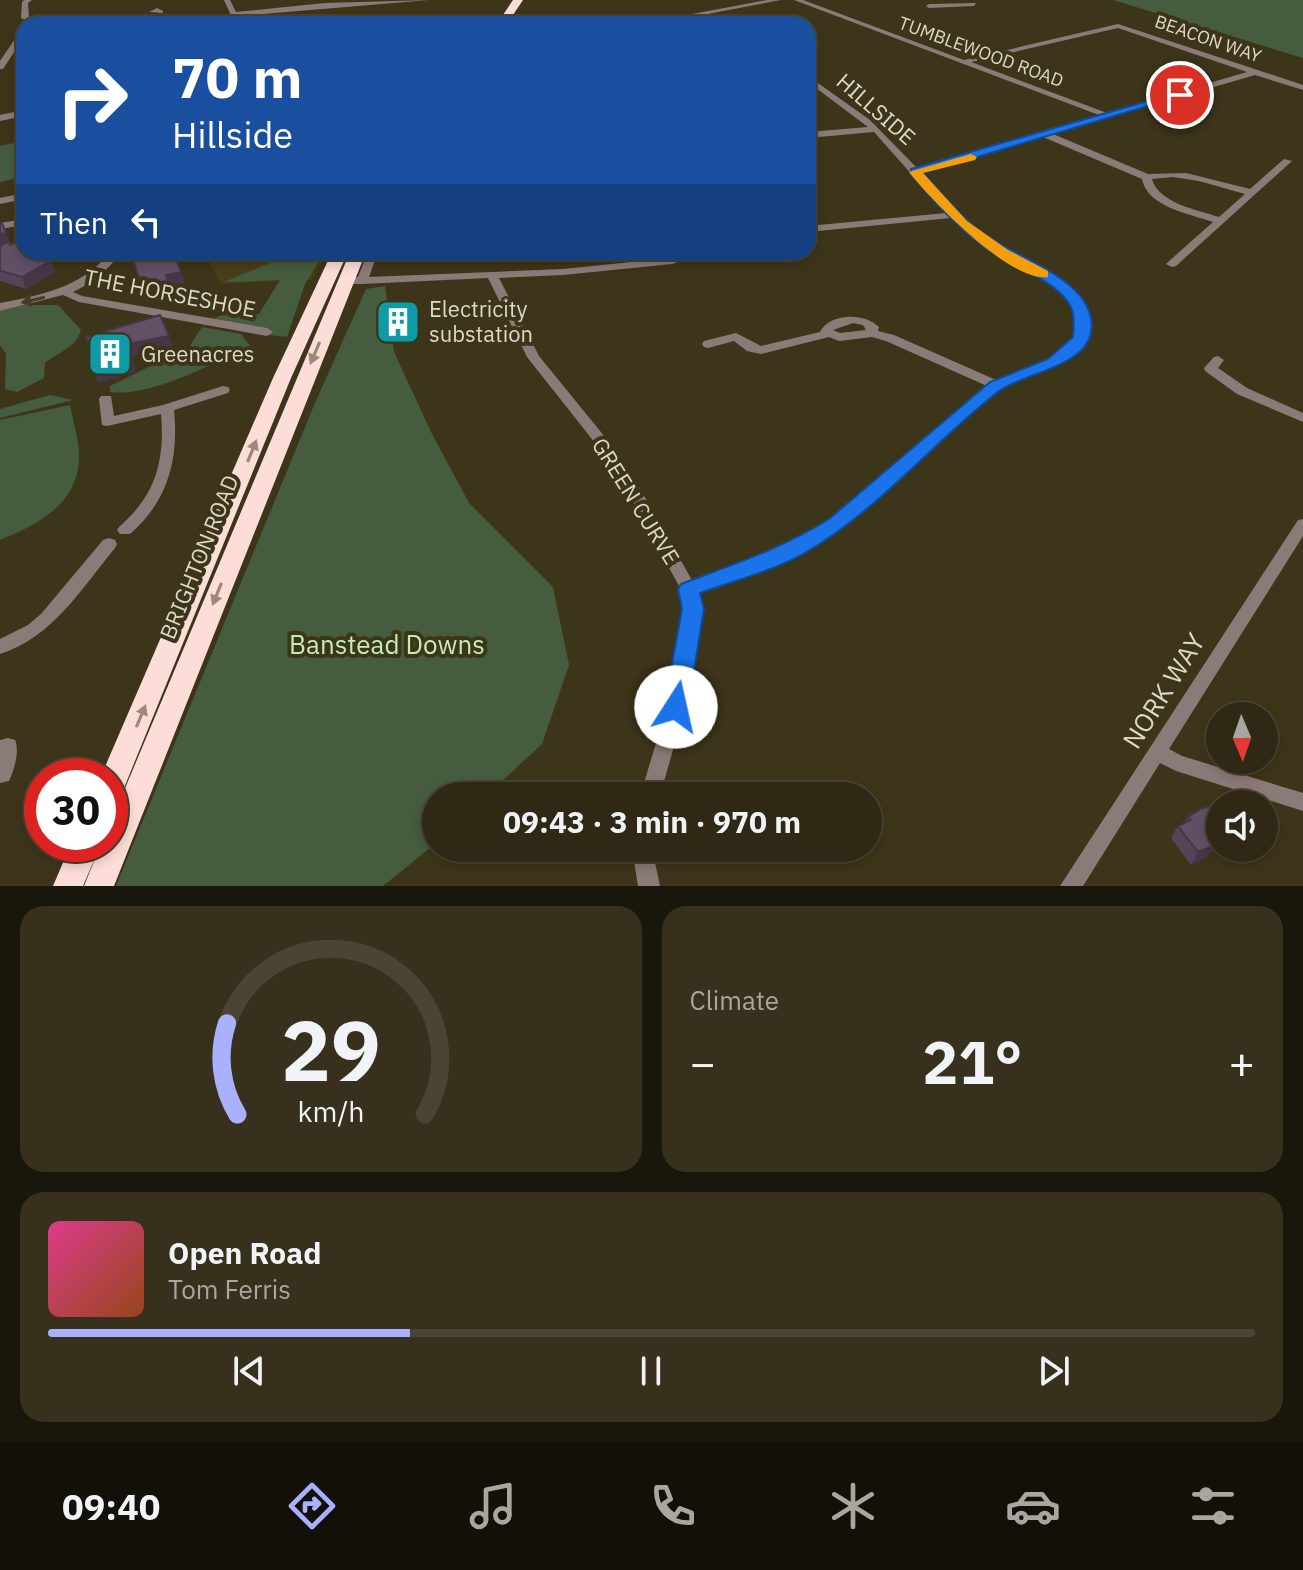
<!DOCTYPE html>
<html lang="en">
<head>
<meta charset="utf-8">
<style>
  :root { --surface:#2e2814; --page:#36301d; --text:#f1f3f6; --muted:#a7a6a0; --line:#494434; --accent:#a9b0fc }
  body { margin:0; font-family:"IBM Plex Sans",sans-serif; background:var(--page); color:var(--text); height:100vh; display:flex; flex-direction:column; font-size:30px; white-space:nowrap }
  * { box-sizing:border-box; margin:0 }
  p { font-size:26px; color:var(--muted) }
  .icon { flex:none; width:44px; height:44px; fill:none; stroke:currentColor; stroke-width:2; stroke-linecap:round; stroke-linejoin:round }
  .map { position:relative; height:886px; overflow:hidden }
  .sheet { display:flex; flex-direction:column; gap:20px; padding:20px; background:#19160b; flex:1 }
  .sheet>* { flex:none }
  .top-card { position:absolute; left:16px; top:16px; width:800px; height:244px; border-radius:24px; box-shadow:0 4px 12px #0003,0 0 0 2px var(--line); background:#1a4fa0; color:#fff; overflow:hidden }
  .needle { width:52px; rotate:178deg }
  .buttons { position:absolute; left:1206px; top:702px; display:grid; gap:16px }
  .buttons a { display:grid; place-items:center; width:72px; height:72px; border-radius:50%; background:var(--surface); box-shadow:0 4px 12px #0003,0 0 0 2px var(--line); font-size:40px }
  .speed { position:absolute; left:24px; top:758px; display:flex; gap:16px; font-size:40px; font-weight:700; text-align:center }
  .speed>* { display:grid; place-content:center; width:104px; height:104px; border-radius:50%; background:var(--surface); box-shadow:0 4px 12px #0003,0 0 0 2px var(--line); line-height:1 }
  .speed .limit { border:12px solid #d22; background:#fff; color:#111 }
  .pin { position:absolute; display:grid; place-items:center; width:68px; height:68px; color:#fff; margin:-34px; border:4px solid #fff; border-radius:50%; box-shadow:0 2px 8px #0007 }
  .me { position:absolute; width:88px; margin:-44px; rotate:10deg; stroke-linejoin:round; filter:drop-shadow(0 0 6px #0008) }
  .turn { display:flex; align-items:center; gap:28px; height:168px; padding:0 24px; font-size:36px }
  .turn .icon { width:104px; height:104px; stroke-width:2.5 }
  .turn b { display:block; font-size:56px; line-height:68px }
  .then { display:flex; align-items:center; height:76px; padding:0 24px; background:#0003; gap:16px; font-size:30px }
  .big { font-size:60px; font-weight:800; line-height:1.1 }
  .sheet .card { flex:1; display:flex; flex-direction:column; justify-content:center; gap:12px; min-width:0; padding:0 28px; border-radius:24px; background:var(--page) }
  .sheet .dial { align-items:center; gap:0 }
  .dial svg { height:208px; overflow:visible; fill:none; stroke:var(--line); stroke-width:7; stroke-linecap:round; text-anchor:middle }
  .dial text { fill:var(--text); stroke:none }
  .song { display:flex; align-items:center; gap:24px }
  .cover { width:96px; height:96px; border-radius:12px; background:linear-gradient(135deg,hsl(330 70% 55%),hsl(20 70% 35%)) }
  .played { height:8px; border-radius:4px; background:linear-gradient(90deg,var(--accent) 30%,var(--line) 30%) }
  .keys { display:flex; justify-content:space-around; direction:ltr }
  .heat { display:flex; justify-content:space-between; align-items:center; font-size:44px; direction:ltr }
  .sheet .tiles { flex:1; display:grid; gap:20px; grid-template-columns:1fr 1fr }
  .card:last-child { grid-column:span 2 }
  .trip { position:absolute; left:422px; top:782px; width:460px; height:80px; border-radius:40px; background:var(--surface); box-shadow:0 4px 12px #0003,0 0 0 2px var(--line); font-weight:800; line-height:80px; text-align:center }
  .tabs { display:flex; height:128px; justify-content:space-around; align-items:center; background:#121008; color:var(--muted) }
  .tabs .icon { width:56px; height:56px }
  .tabs .on { color:var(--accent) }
  .tabs b { font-size:36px; color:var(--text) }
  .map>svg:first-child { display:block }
  .built { fill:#483e1b }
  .green { fill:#465c3e }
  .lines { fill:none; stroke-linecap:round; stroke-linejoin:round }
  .minor { fill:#8b7b78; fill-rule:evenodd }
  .highway { fill:#fcddd7; fill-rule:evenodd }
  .wall { fill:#544458 }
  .shaded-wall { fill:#453747 }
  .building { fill:#624f66; stroke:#453747; stroke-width:2 }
  .oneway { fill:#453c23 }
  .oneway2 { fill:#9c8978 }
  .route { fill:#1a73e8; stroke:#114b97; stroke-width:2 }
  .slow { fill:#f59e0b }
  .labels { text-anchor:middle; stroke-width:8; stroke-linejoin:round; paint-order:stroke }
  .far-street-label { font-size:18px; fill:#ddd8c8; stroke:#3d351a }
  .street-label { font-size:22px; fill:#ddd8c8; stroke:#3d351a }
  .poi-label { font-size:22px; fill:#ddd8c8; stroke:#3d351a; text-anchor:start }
  .near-park-label { font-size:26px; fill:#c2eeb3; stroke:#3d351a }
  .near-street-label { font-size:26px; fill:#ddd8c8; stroke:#3d351a }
</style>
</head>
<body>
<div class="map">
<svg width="1303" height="886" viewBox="0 0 1303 886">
  <rect width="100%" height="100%" fill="#3d351a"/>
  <polygon class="built" points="205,252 328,252 311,280 220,284"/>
  <g class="green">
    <polygon points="1113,0 1303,0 1303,58"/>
    <polygon points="24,141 24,177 0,182 0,146"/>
    <polygon points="297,252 324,252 305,284 287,337 244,332 213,319 224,314 259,314 280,280 224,282"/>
    <polygon points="385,286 394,352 431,432 469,503 553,587 569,665 542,744 486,796 436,796 436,843 383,886 116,886 315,403 366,289"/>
    <path d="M25 305H58L81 330C77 347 57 353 45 363L44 378 17 392 5 389 6 354 0 345V311Z"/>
    <path d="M202 327 241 334 250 346C213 364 151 397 110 392V386L189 347Z"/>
    <polygon points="50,395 73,400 0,418 0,409"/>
    <path d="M70 405C73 422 80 443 79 461 76 505 37 525 0 540V420Z"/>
  </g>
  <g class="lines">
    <g class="minor">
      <polygon points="24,0 32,0 28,3 29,17 37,19 37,23 24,26 22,24 27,21 21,18 22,2"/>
      <polygon points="224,0 230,0 236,12 325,3 429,0 238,16 243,24 235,24"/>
      <polygon points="767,0 781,0 655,24 639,24"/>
      <path d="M794 0H803L964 60 1118 24 1303 85V90L1255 75 1053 134 1148 174 1186 173 1250 189 1284 159 1292 161 1176 266 1172 267 1166 264 1168 262 1213 222C1190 214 1147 207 1142 179L1043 137 921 173C938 193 956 213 977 230 1007 254 1080 276 1089 317 1100 366 1025 371 998 390 928 440 875 509 801 553 769 571 733 580 699 592L701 609 685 707 660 796H640L667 707 685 609 684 595 622 482 599 448 527 357 488 278 362 284H345L339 281 345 278 358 277 368 252H378L369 277 563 269 671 258 690 252H706L672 264 563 275 499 278 539 356 609 442 634 478 693 582C726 571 760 562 791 545 864 502 922 438 987 386L886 341 872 337 839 341 829 337 761 354 747 351 734 341 708 348 704 347 702 344 704 341 736 333 761 346 820 332C829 313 864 312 879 327L878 331 894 335 996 380C1019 368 1049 366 1068 347 1075 341 1077 335 1078 326 1080 289 1021 268 995 252 979 243 965 231 951 218L808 232V226L946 213 874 132 808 138V132L868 127 808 82V76L870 120 917 168 1099 115ZM1118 28 1247 72 1107 113 971 62ZM1173 177 1199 181 1245 194 1219 217C1198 210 1158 203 1152 179ZM853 323 863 325 866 330 840 333 833 330Z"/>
      <polygon points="976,3 974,6 929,8 926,6 929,4"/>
      <polygon points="157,8 163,11 163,13 149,12"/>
      <polygon points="497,14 495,17 394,24 358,24 362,22"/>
      <polygon points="21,30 24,30 24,37 3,69 0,69 0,61"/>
      <polygon points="24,110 24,116 0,121 0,115"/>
      <polygon points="24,193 24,199 0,204 0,198"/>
      <polygon points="24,219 24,225 0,229 0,223"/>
      <path d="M110 252H121C108 270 94 282 73 292L82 296 267 328 273 332 267 336 79 302 63 295 0 311V303C42 295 83 287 110 252Z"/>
      <polygon points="1218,356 1224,360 1218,368 1247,388 1303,413 1303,422 1237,394 1205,371 1204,368 1214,357"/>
      <path d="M223 386 228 387 230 390 228 393 174 410C179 459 168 501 130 534H120L117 530 120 526C156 495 165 460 161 414L107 426 102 425 99 399 101 396H111L114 416 163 405Z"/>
      <polygon points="1303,519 1303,536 1169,749 1182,756 1303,793 1303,811 1176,771 1160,763 1083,886 1060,886 1298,520"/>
      <path d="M109 538 115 540 117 544 115 548C81 589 53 637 0 654V639L28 625 41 614 103 540Z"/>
      <path d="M8 738 15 740C20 751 14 770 9 781L0 783V740Z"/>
      <polygon points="632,848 652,848 660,886 638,886"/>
    </g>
    <g class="highway">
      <polygon points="513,0 523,0 507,24 497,24"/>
      <polygon points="332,252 348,252 291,378 124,788 120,797 110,800 110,776 101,776 273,378"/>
      <polygon points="350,252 366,252 114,886 84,886 101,844 110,844 110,824"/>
      <polygon points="71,844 101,844 83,886 53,886"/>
    </g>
  </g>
  <g class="wall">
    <polygon points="0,223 11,245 56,254 46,260 50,261 55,272 26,289 0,281"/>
    <polygon points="1188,817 1221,848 1210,852 1207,857 1191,865 1171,838 1178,826 1185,823"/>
  </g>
  <g class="shaded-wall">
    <polygon points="2,223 12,247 0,249 0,234"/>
    <polygon points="36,252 55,252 56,254 34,267 30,256"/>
    <polygon points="50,261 55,272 26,289 22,277"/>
    <polygon points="181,272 185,283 170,286 172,293 156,297 152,285 166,275"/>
    <polygon points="150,279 154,290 144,293 140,282"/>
    <polygon points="169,336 173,347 132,356 136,372 98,383 93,371 127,344"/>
    <polygon points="1220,839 1221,848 1210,852 1207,857 1191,865 1198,852 1212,842"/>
  </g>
  <g class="building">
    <polygon points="0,223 2,223 6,233 0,234"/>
    <polygon points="24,238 24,252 36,252 30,256 50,261 22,277 0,271 0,246 9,241 10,245"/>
    <polygon points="131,252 173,252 181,272 166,275 168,282 152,285 150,279 140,282"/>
    <polygon points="160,315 169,336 127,344 131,360 93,371 90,360 93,359 86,337"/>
    <polygon points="1224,801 1227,804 1220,804 1220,839 1212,842 1215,845 1198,852 1178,826 1191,820 1188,817 1201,809"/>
  </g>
  <defs><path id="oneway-solid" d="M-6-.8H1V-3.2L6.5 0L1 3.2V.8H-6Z" transform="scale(2)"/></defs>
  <use class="oneway" href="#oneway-solid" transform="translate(33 300) rotate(167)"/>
  <g class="oneway2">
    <use href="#oneway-solid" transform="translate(315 353) rotate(113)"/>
    <use href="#oneway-solid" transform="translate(252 451) rotate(-68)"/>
    <use href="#oneway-solid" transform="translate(217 594) rotate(112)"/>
    <use href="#oneway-solid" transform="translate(141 716) rotate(-67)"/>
  </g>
  <path class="route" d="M1176 93 1185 95 923 173C941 193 957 213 978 230 1009 254 1076 274 1089 311 1108 365 1026 371 999 391 932 443 877 512 803 554 772 571 734 581 700 593L704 609 688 707 685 714 676 717 668 714 664 707 682 609 678 589 681 584C734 564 781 549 829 519L990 382 1048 359 1073 337C1074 322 1076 310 1064 297 1046 277 1018 269 996 255 962 233 937 205 911 174V169Z"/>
  <path class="slow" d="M971 154 977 157 975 160 923 173 967 221 1008 250 1048 271V277C1011 283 931 200 909 172Z"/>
  <defs>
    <g id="building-square" transform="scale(2.3)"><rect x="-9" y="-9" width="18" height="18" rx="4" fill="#0f9aa8" stroke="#3d351a"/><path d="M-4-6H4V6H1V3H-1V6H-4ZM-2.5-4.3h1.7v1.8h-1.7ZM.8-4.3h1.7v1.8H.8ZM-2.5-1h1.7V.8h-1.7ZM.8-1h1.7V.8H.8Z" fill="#fff"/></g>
  </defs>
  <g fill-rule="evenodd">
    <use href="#building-square" x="398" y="322"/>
    <use href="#building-square" x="110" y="354"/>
  </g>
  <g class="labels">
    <g class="far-street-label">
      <text transform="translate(1208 39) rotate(19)" y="6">BEACON WAY</text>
      <text transform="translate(981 52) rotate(20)" y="6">TUMBLEWOOD ROAD</text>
    </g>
    <g class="street-label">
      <text transform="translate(876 109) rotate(41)" y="8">HILLSIDE</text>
      <text transform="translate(170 293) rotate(11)" y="8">THE HORSESHOE</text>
      <text transform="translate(636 501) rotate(58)" y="8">GREEN CURVE</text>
      <text transform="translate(199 557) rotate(-68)" y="8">BRIGHTON ROAD</text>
    </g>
    <g class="poi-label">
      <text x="429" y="317">Electricity<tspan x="429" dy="25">substation</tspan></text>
      <text x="141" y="362">Greenacres</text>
    </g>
    <g class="near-park-label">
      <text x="387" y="654">Banstead Downs</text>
    </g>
    <g class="near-street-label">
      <text transform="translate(1164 691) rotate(-58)" y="9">NORK WAY</text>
    </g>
  </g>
</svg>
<div class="buttons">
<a><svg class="needle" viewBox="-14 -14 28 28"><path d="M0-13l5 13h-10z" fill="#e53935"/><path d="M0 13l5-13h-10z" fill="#a7a6a0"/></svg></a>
<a><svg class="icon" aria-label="sound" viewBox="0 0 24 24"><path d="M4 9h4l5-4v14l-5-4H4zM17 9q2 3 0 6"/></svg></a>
</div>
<div class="speed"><div class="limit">30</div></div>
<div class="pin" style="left:1180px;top:95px;background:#d93025"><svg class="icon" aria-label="arrive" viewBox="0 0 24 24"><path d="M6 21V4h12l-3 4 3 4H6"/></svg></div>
<svg class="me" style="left:676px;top:707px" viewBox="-20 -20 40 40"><circle r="19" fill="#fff"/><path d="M0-13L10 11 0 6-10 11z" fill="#1a73e8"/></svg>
<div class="trip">09:43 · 3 min · 970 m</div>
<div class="top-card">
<div class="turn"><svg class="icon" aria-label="right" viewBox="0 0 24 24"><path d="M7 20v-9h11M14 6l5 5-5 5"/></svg><div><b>70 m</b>Hillside</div></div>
<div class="then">Then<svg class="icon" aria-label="left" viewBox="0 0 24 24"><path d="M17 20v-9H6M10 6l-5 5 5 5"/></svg></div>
</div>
</div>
<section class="sheet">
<div class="tiles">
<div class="card dial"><svg viewBox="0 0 100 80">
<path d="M14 69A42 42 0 1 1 86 69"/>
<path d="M14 69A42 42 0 0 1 10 34" stroke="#a9b0fc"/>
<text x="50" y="56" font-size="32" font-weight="700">29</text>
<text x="50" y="72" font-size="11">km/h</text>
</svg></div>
<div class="card"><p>Climate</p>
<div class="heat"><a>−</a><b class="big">21°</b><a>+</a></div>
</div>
<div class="card">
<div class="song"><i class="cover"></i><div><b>Open Road</b><p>Tom Ferris</p></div></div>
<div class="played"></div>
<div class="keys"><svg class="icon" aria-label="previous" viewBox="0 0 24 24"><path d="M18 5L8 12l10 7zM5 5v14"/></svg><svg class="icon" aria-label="pause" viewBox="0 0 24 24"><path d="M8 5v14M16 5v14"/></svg><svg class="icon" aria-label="next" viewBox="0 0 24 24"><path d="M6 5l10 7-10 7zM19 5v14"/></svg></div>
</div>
</div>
</section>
<nav class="tabs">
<b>09:40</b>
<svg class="icon on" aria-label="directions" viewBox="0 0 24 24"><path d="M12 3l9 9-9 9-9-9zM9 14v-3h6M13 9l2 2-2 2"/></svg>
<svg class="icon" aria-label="music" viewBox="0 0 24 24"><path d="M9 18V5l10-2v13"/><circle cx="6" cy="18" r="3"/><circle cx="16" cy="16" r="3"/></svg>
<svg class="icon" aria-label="phone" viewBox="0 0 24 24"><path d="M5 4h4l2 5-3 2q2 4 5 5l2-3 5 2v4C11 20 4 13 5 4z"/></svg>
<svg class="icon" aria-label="climate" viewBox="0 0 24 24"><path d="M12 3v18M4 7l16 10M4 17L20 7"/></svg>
<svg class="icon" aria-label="car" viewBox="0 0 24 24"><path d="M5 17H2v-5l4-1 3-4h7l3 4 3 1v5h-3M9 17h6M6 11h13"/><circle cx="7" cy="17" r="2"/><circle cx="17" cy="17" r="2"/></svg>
<svg class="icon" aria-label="filters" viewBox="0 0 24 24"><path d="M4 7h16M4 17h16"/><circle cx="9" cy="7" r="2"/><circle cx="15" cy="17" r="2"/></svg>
</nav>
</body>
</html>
